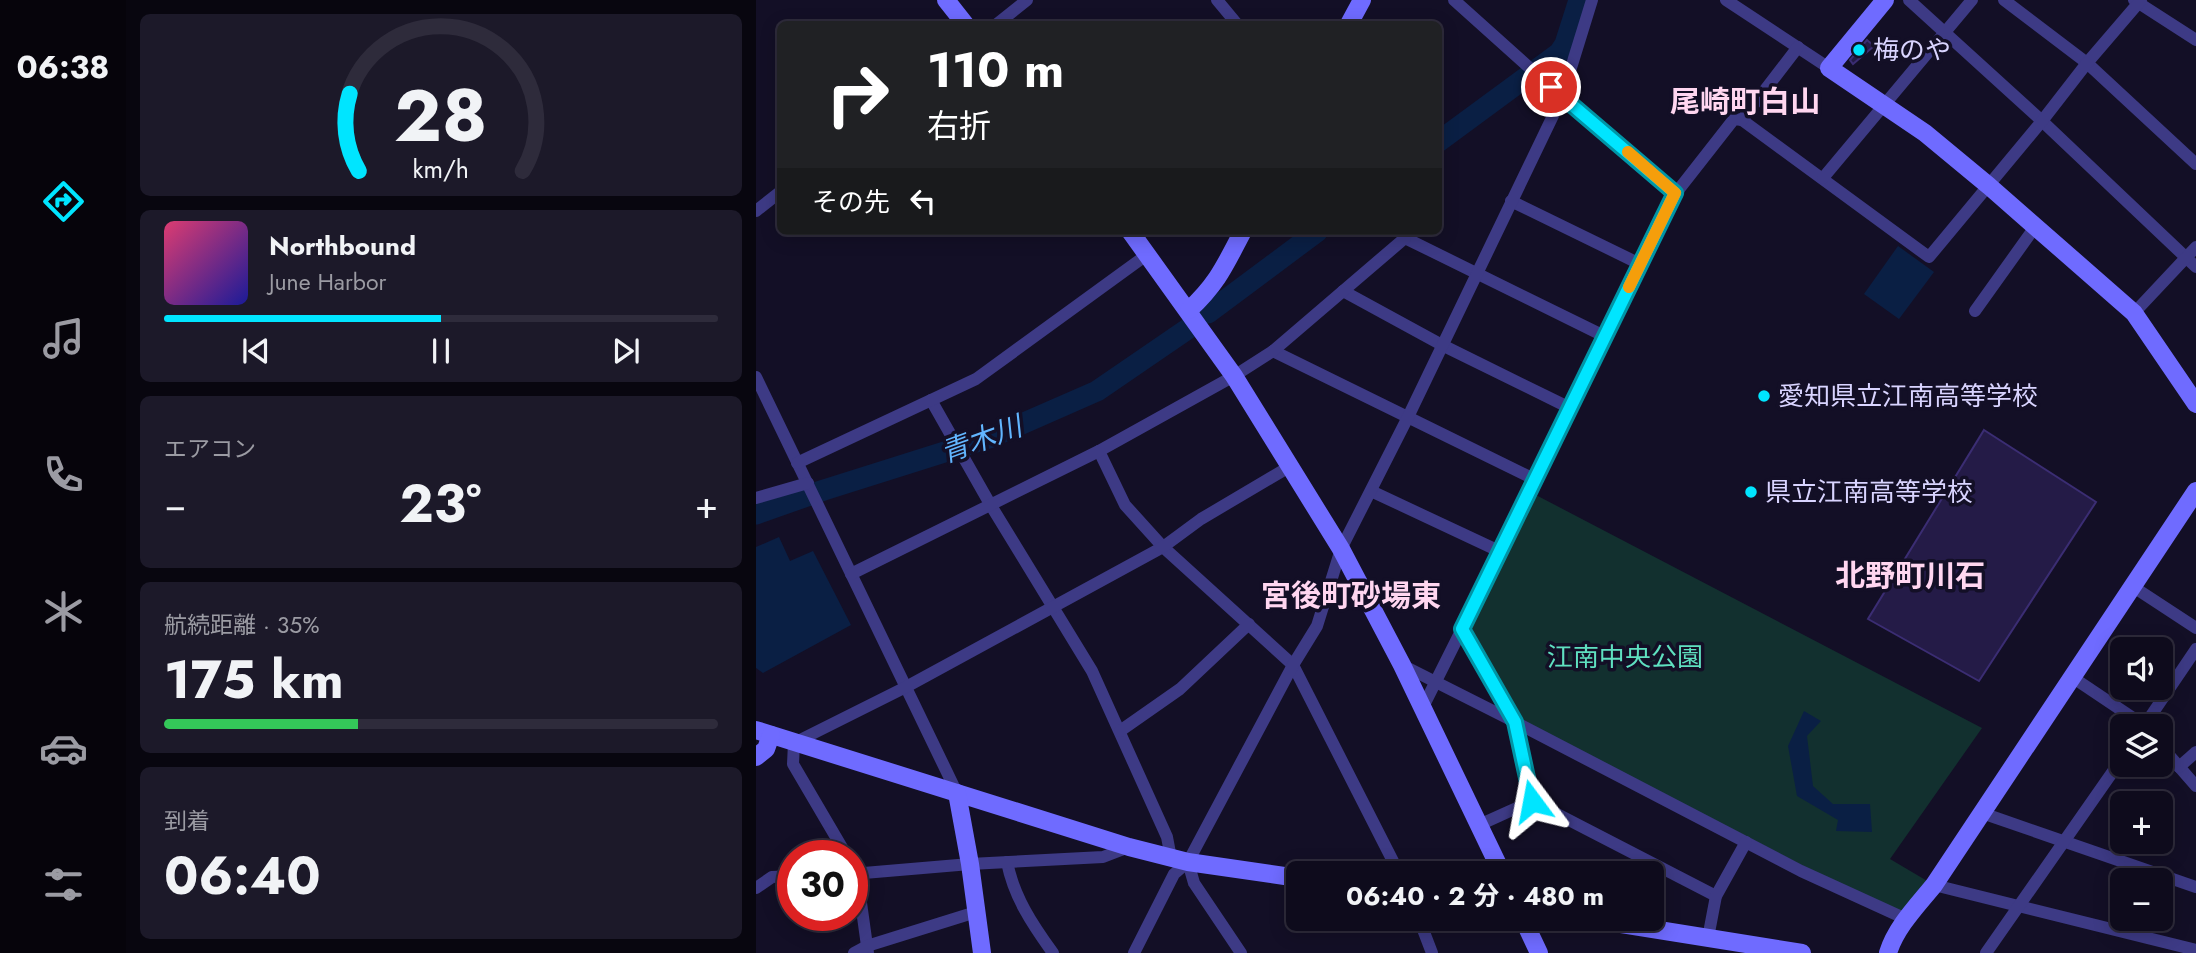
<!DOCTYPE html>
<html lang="ja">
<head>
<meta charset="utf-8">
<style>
  :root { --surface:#0e0b1c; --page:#1c1929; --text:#f1f3f6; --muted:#9b9ba3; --line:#2e2b3b; --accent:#00e5ff }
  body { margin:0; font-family:Jost,"Noto Sans JP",sans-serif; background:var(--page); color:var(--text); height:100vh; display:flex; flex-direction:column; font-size:26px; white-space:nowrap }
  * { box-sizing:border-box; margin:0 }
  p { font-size:23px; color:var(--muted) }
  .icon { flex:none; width:38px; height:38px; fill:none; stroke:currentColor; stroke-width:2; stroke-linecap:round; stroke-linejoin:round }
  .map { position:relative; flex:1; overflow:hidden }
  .details { display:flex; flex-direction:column; gap:14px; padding:14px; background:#08060f; width:630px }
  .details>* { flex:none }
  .hud { position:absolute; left:21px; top:21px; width:665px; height:214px; border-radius:10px; box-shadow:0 4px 18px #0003,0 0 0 2px var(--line); background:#202124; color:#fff; overflow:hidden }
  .fabs { position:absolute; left:1354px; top:637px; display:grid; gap:14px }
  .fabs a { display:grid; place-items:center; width:63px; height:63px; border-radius:10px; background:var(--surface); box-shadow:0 4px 18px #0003,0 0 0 2px var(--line); font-size:35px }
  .speed { position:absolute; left:21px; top:840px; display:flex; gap:14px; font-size:35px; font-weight:700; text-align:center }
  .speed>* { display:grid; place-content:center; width:91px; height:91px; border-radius:50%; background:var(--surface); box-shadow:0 4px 18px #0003,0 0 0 2px var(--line); line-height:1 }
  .speed .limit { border:10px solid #d22; background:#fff; color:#111 }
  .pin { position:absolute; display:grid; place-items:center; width:60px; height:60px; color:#fff; margin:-30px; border:4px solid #fff; border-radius:50%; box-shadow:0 2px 7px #0007 }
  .me { position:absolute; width:77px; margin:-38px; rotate:347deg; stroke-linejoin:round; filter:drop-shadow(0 0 5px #0008) }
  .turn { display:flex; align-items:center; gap:24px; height:147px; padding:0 35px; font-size:32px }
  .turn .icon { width:91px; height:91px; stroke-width:2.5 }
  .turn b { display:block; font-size:49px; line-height:60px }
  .then { display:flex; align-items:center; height:66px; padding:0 35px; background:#0003; gap:14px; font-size:26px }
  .big { font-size:52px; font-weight:700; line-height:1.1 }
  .details .card { flex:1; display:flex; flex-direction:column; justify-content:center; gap:10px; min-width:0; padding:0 24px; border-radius:10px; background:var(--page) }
  .details .dial { align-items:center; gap:0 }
  .dial svg { height:182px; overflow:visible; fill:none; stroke:var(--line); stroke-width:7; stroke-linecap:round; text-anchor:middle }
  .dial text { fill:var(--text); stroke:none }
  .song { display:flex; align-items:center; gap:21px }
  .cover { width:84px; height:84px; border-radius:10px; background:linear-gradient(135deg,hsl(340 70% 55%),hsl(240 70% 35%)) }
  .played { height:7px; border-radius:4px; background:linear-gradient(90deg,var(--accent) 50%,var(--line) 50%) }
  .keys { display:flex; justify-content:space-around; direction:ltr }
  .heat { display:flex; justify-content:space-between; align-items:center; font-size:38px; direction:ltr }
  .charge { height:10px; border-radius:5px; background:linear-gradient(90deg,#34c759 35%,var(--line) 0) }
  .trip { position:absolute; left:530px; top:861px; width:378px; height:70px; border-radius:10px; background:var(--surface); box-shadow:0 4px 18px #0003,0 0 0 2px var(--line); font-weight:700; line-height:70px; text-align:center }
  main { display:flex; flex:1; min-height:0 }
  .menu { display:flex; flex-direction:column; width:126px; justify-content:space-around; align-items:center; background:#06040b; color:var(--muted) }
  .menu .icon { width:49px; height:49px }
  .menu .selected { color:var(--accent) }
  .menu b { font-size:32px; color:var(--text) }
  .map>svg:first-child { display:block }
  .green { fill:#12302f }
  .water { fill:#0a1f44 }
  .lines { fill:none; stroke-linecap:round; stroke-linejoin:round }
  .river { stroke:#0a1f44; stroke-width:21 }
  .building { fill:#241b47; stroke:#3b2d73; stroke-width:2 }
  .street { stroke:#3d3a85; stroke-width:12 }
  .secondary { stroke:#6f6bff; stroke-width:18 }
  .route-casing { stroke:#0095a6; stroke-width:18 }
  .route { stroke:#00e5ff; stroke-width:12 }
  .slow { stroke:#f59e0b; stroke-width:12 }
  .poi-dot { fill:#00e5ff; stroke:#130f26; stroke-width:2.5 }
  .labels { text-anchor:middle; stroke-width:7; stroke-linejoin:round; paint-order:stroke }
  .poi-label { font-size:26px; fill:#d9d4ff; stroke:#130f26; text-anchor:start }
  .park-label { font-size:26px; fill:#5fe0c0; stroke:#130f26 }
  .water-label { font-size:28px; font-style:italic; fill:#62b6ff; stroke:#130f26 }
  .quarter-label { font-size:30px; font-weight:bold; fill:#ffd6f0; stroke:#130f26 }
</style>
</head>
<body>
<main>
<nav class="menu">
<b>06:38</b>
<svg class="icon selected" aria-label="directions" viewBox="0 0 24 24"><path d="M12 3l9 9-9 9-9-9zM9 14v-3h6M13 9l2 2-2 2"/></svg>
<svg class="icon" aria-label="music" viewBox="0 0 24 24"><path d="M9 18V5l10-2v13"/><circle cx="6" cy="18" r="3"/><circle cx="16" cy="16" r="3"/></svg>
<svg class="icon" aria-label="phone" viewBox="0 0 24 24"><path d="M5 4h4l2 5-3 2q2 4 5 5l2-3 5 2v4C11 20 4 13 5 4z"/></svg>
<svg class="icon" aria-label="climate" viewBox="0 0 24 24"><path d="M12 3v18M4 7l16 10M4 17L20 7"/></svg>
<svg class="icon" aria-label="car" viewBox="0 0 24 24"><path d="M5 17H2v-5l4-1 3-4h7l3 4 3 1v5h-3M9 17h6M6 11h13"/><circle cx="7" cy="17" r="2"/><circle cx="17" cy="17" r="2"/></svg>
<svg class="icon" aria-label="filters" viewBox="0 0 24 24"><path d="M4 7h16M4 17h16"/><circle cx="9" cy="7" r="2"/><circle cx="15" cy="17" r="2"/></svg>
</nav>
<section class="details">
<div class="card dial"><svg viewBox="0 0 100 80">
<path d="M14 69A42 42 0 1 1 86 69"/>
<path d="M14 69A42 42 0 0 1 10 35" stroke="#00e5ff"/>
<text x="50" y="56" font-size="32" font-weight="700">28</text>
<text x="50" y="72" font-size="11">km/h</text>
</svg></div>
<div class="card">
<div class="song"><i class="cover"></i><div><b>Northbound</b><p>June Harbor</p></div></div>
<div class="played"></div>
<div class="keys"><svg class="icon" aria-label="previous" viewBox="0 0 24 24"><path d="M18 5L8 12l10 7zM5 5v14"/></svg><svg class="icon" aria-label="pause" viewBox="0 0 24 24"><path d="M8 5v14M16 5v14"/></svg><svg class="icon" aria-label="next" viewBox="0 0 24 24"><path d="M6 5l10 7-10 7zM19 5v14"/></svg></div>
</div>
<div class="card"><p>エアコン</p>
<div class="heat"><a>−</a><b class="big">23°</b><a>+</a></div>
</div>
<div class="card"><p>航続距離 · 35%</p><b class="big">175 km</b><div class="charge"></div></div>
<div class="card"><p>到着</p><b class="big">06:40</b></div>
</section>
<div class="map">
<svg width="1440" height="953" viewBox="0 0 1440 953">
  <rect width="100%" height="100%" fill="#130f26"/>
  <polygon class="green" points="778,494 1226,728 1134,859 1178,885 1150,919 769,722 716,631 716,619"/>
  <g class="water">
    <polygon points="1142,246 1178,272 1143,319 1108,294"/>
    <polygon points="23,537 34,561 57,551 95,625 7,673 0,668 0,547"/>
    <polygon points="1048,711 1065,721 1051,736 1057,786 1077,804 1114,804 1116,832 1080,831 1082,820 1041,796 1032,746"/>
  </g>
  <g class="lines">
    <g class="river">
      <polyline points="682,142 803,53 809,44 823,0"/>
      <polyline points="452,313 562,231"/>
      <polyline points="0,514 68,490 236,437 341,391 433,328"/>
    </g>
  </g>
  <g class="building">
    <polygon points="1111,40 1118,46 1097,64 1094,60"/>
    <polygon points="1228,430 1340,502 1223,681 1112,619"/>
  </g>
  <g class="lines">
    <g class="street">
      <polyline points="461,0 481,24"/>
      <polyline points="698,0 806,97 920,193"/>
      <polyline points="970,0 1073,68"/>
      <polyline points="1153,0 1286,121 1440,267"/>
      <polyline points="1248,0 1331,63 1440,164"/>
      <polyline points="1378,0 1440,40"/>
      <polyline points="241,24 271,0"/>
      <polyline points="986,120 1173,257 1286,121 1331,63 1385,0"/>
      <polyline points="1067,178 1216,0"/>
      <polyline points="755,201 884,264 706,629 759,722 1045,871 1150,919"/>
      <polyline points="0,211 24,192"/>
      <polyline points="648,233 649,238 848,336"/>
      <polyline points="884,264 920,193 978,119 986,120 1042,47"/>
      <polyline points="587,291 686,345 814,408"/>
      <polyline points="1219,311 1279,227"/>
      <polyline points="1378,313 1440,247"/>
      <polyline points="517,351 780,480"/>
      <polyline points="0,377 201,793"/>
      <polyline points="175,400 234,504 336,671 411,837 415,858"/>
      <polyline points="343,451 369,505 407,547 537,665 643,873"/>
      <polyline points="41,463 220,379 392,254"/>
      <polyline points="615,491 743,551"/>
      <polyline points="0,498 52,483"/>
      <polyline points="95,574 343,451 478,376 517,351 649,238"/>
      <polyline points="1376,586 1440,628"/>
      <polyline points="646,665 759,722 776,801 723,825"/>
      <polyline points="1316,677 1389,726"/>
      <polyline points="666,709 706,629"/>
      <polyline points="1388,726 1440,649"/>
      <polyline points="364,731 424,689 493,624"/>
      <polyline points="1405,746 1440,786"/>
      <polyline points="1423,767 1440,752"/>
      <polyline points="776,801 960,896"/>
      <polyline points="1226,813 1440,887"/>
      <polyline points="91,856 37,764 38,743 150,687 407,547 445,519 533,467"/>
      <path d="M251 862C258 897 276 924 297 953"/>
      <polyline points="432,862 438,883 485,953"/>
      <polyline points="96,865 101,874 112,953"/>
      <polyline points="96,874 214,864 347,857 373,847"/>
      <polyline points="1178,885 1440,950"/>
      <polyline points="0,888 16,877 37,876"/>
      <polyline points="663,919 676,953"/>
      <polyline points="952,938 960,896 990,842"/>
      <polyline points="98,953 111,946 220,912"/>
      <polyline points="378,953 418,874 432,862 537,665 561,626 585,549 652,417 806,97 836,0"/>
      <polyline points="1230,953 1367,757"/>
    </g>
    <g class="secondary">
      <polyline points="190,0 209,24"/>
      <polyline points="1129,0 1073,68 1169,133 1233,186 1378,313 1440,404"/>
      <polyline points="593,24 606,0"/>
      <polyline points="374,231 478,376 585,549 646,665 746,873"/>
      <path d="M433 310C462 283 469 265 487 231"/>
      <polyline points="0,730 373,847 432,862 542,878"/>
      <polyline points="0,757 10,749 15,735"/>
      <polyline points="201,793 214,864 226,953"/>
      <polyline points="767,919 783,953"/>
      <polyline points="834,919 1046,953"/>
      <path d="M1132 953C1140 927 1161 906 1178 885L1440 491"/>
    </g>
  </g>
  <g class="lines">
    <g class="route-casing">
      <polyline id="route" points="776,801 759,722 706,629 919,193 795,87"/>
    </g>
    <use href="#route" class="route"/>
    <polyline class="slow" points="872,152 919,193 873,287"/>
  </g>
  <g class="poi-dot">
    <circle cx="1103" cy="50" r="7"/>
    <circle cx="1008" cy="396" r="7"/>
    <circle cx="995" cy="492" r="7"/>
  </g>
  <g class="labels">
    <g class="poi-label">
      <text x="1117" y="59">梅のや</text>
      <text x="1022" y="405">愛知県立江南高等学校</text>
      <text x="1009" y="501">県立江南高等学校</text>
    </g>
    <g class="park-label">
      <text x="869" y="666">江南中央公園</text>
    </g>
    <g class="water-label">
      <text transform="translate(225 439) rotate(-20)" y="10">青木川</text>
    </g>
    <g class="quarter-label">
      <text x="989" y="112">尾崎町白山</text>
      <text x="1154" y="586">北野町川石</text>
      <text x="595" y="606">宮後町砂場東</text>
    </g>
  </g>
</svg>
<div class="fabs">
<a><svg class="icon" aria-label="sound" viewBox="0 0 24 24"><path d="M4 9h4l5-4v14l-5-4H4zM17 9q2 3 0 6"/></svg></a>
<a><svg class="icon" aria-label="layers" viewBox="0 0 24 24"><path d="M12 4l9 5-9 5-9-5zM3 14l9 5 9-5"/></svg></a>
<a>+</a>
<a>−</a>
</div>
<div class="speed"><div class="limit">30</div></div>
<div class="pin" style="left:795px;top:87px;background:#d93025"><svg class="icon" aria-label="arrive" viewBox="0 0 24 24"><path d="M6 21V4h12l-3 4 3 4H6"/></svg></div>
<svg class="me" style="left:776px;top:801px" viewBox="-20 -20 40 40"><path d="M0-17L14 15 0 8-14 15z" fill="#00e5ff" stroke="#fff" stroke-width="4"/></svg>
<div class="trip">06:40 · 2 分 · 480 m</div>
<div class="hud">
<div class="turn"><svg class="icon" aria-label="right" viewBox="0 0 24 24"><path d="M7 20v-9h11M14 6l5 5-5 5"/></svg><div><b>110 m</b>右折</div></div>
<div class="then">その先<svg class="icon" aria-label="left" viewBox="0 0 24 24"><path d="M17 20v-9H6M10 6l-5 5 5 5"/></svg></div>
</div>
</div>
</main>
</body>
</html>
